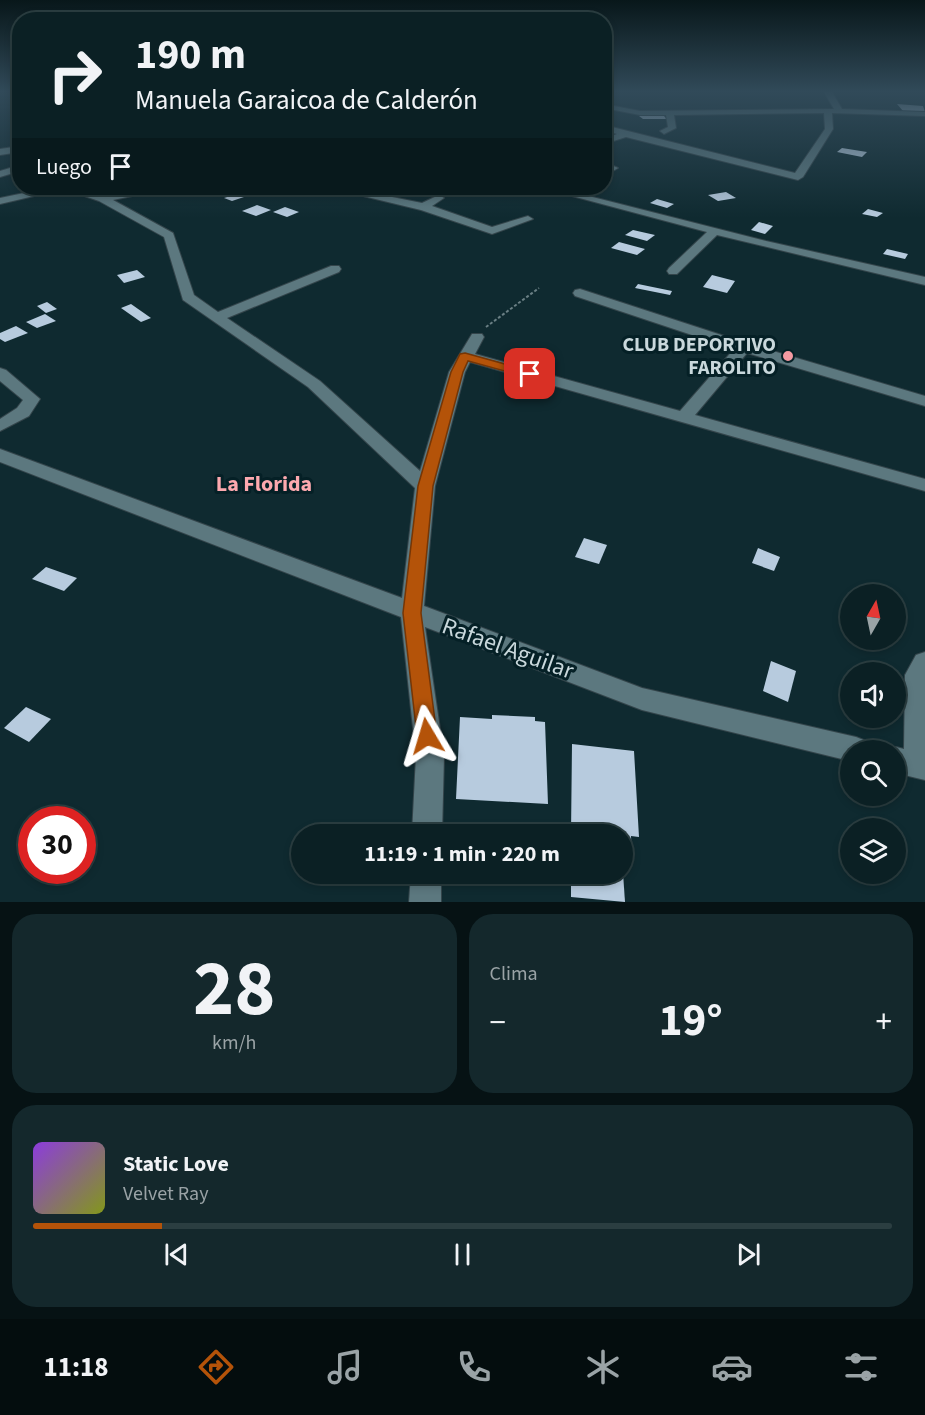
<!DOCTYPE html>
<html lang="es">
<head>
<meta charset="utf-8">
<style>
  :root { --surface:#0b2024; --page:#14282c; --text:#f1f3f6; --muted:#9aa3a6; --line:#2b3e41; --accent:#b45309 }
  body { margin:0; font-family:"Source Sans 3",sans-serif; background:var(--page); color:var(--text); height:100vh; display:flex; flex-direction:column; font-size:22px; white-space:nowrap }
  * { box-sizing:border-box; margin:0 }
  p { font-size:20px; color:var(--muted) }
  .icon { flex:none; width:33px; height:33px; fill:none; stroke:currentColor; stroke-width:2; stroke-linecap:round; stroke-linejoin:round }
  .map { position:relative; height:902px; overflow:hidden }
  .side { display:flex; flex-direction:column; gap:12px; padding:12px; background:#061214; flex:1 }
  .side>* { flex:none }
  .hud { position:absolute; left:12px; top:12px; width:600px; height:183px; border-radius:24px; box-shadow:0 3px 9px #0003,0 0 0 2px var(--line); background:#0b2024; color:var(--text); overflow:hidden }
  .needle { width:39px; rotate:9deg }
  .tools { position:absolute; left:840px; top:584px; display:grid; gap:12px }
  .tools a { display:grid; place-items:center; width:66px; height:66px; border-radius:50%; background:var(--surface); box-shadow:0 3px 9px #0003,0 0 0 2px var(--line); font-size:30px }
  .speed { position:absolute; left:18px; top:806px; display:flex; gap:12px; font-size:30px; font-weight:700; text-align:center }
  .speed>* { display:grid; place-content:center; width:78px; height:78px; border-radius:50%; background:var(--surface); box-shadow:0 3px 9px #0003,0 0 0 2px var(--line); line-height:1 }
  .speed .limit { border:9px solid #d22; background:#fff; color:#111 }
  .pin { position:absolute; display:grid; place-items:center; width:51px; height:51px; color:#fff; margin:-26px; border-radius:12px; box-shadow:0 3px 9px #0006 }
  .me { position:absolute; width:66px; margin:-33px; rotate:353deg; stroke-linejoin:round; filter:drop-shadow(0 0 4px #0008) }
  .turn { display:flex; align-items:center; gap:21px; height:126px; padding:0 24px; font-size:27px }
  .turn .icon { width:78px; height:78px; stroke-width:2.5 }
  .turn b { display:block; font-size:42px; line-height:51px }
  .then { display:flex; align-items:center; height:57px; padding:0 24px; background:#0003; gap:12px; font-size:22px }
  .big { font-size:45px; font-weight:700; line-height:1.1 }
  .side .widget { flex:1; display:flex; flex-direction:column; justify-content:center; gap:9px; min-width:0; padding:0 21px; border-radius:24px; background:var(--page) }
  .side .dial { align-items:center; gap:0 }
  .dial b { font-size:78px; line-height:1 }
  .song { display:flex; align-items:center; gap:18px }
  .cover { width:72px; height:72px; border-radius:9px; background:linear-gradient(135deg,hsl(270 70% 55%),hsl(70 70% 35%)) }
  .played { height:6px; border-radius:3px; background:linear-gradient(90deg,var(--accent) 15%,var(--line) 15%) }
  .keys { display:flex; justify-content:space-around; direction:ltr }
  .heat { display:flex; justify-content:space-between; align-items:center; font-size:33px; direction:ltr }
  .side .tiles { flex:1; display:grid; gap:12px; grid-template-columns:1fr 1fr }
  .widget:last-child { grid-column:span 2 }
  .trip { position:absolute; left:291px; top:824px; width:342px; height:60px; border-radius:30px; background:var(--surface); box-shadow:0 3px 9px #0003,0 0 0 2px var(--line); font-weight:700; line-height:60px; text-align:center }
  .dock { display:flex; height:96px; justify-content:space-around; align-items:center; background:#040d0e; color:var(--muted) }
  .dock .icon { width:42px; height:42px }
  .dock .selected { color:var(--accent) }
  .dock b { font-size:27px; color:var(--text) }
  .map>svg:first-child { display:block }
  .building { fill:#b7cbde }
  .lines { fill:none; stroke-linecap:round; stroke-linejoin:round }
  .minor-casing { stroke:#34454b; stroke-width:2 }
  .path { stroke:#6a7f84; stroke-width:2; stroke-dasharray:3 2; stroke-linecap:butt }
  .minor { fill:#5c787f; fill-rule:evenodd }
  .route { fill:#b45309; stroke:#753606; stroke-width:1.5 }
  .poi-dot { fill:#f49aa2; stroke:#052026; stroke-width:2 }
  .labels { text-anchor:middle; stroke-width:6; stroke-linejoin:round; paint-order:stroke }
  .poi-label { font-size:20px; font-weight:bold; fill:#c9d8dc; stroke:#052026; text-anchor:end }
  .quarter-label { font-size:22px; font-weight:bold; fill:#fda9af; stroke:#052026 }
  .near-street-label { font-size:24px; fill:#c9d8dc; stroke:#052026 }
</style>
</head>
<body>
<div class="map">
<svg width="925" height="902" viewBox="0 0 925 902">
  <rect width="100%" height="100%" fill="#0f2a30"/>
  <g class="building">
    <polygon points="897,104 923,106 925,112 903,111"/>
    <polygon points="663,115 667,119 643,119 639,116"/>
    <polygon points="842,148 867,152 862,157 837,152"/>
    <polygon points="726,192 736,198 718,201 708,195"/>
    <polygon points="240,193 247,196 232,201 224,198"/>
    <polygon points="657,199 674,204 667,208 650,203"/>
    <polygon points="257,205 271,210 256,216 242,211"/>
    <polygon points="285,207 299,212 287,217 273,212"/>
    <polygon points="868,209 883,213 877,217 862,214"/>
    <polygon points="759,222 773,226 765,234 751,230"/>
    <polygon points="633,230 655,235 647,241 625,235"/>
    <polygon points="619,242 645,249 637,255 611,248"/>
    <polygon points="887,249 908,254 905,259 883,254"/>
    <polygon points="137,270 145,277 124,283 117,275"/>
    <polygon points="712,275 735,281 727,293 703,287"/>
    <polygon points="638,284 672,291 670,295 635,288"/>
    <polygon points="47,302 57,309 46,313 37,306"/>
    <polygon points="131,304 151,318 141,322 121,308"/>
    <polygon points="45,314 56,321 37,328 26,322"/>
    <polygon points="16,326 28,333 5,342 0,339 0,333"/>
    <polygon points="584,538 607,545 599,564 575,557"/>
    <polygon points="758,548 780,557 774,571 752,563"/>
    <polygon points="46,567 77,578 64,591 32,579"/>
    <polygon points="771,661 796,671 788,702 763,691"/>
    <polygon points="26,707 51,719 29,742 4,728"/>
    <polygon points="492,715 535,717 535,721 545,722 548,804 456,799 460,717 492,719"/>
    <polygon points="572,744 634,751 639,837 631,836 632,858 622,857 622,834 571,834"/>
    <polygon points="571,873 623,873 625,902 571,897"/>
  </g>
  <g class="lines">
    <g class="minor-casing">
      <g id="minor">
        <polygon points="824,92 832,92 842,109 925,112 925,116 832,113 833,129 803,177 798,180 626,137 604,144 604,139 617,134 604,130 604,125 795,173 825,129 824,113 674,115 676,128 664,134 660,131 668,127 666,115 640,115 604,108 604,104 640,111 834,109"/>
        <polygon points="20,146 20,152 0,155 0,149"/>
        <polygon points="604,162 618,168 613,171 604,168"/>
        <polygon points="20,165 20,171 0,177 0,171"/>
        <polygon points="48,188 78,188 104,196 145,188 162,188 161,190 113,200 173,233 194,295 218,312 331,266 339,266 341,269 339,272 227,318 320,381 420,471 449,372 472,334 482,334 484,337 475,354 680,411 734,349 575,296 573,293 575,290 580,289 749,344 925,396 925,406 747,353 695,415 925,479 925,491 470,362 465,372 435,486 424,606 642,688 856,737 866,741 870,750 850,750 850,761 642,710 425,627 444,756 442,834 412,834 416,756 401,617 0,462 0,449 402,598 415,488 308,387 183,300 164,237 99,201 64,189 0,204 0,198"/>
        <polygon points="330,188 347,188 422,203 439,195 444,198 432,206 492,227 528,216 533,219 492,234 421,210"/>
        <polygon points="542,188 557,188 766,241 925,277 925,285 717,235 677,274 669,274 667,271 669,268 707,232"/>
        <polygon points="0,368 6,370 40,399 29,416 0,431 0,419 17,408 23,400 0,381"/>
        <polygon points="925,652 925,780 896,773 896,750 888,750 896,747 904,749 905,675 916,655"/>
        <polygon points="411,873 441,873 441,902 409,902"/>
      </g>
    </g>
    <polyline class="path" points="486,327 539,288"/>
    <use href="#minor" class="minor"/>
  </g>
  <linearGradient id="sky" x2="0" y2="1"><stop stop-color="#08171a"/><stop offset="0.42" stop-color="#314a59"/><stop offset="1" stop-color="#314a59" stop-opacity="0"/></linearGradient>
  <rect width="925" height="218" fill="url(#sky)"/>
  <polygon class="route" points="465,353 534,372 536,374 530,378 468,361 463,372 433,486 421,613 437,736 434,742 427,745 420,742 417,736 403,613 418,486 451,372 460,354"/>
  <circle class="poi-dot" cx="788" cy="356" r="6"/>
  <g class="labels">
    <g class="poi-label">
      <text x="776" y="351">CLUB DEPORTIVO<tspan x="776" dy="23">FAROLITO</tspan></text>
    </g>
    <g class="quarter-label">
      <text x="264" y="491">La Florida</text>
    </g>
    <g class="near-street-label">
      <text transform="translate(508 648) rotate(20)" y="8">Rafael Aguilar</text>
    </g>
  </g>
</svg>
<div class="tools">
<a><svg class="needle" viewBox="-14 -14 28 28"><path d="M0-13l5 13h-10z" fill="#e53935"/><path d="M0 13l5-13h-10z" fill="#9aa3a6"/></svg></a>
<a><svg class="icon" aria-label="sound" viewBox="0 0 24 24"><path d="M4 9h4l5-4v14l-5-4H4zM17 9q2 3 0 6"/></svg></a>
<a><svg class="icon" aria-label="search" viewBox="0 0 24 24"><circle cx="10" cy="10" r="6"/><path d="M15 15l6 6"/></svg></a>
<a><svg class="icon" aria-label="layers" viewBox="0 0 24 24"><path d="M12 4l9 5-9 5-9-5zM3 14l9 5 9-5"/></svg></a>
</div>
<div class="speed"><div class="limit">30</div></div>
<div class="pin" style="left:530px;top:374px;background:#d93025"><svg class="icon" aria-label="arrive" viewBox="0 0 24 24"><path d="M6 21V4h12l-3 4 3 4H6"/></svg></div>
<svg class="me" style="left:427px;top:736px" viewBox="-20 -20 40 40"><path d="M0-17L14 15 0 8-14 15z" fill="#b45309" stroke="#fff" stroke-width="4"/></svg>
<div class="trip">11:19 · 1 min · 220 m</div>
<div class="hud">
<div class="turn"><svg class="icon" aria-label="right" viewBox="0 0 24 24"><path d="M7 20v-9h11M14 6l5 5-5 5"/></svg><div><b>190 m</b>Manuela Garaicoa de Calderón</div></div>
<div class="then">Luego<svg class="icon" aria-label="arrive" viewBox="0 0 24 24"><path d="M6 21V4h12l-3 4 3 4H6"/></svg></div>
</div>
</div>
<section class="side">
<div class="tiles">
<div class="widget dial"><b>28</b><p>km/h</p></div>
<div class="widget"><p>Clima</p>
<div class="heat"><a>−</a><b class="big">19°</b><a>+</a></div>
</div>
<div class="widget">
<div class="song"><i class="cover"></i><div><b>Static Love</b><p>Velvet Ray</p></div></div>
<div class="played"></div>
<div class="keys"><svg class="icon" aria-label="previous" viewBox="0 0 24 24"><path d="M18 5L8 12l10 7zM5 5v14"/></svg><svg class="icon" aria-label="pause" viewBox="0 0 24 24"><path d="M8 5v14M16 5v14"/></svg><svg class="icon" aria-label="next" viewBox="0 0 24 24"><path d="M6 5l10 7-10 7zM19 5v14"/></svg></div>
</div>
</div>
</section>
<nav class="dock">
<b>11:18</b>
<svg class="icon selected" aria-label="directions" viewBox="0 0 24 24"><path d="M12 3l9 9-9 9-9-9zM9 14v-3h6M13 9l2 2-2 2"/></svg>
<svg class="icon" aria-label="music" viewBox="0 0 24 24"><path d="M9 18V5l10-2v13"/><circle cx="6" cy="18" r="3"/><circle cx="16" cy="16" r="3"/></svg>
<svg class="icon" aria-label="phone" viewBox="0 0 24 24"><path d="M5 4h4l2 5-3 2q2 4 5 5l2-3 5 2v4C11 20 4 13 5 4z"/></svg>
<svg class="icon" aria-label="climate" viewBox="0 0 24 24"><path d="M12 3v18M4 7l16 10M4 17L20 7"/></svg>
<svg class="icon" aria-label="car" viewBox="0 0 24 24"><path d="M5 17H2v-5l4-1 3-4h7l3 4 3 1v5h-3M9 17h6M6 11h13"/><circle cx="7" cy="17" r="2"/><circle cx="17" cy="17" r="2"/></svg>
<svg class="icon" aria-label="filters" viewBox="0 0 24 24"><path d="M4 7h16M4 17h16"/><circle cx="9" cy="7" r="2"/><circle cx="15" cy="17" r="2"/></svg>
</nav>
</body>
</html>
